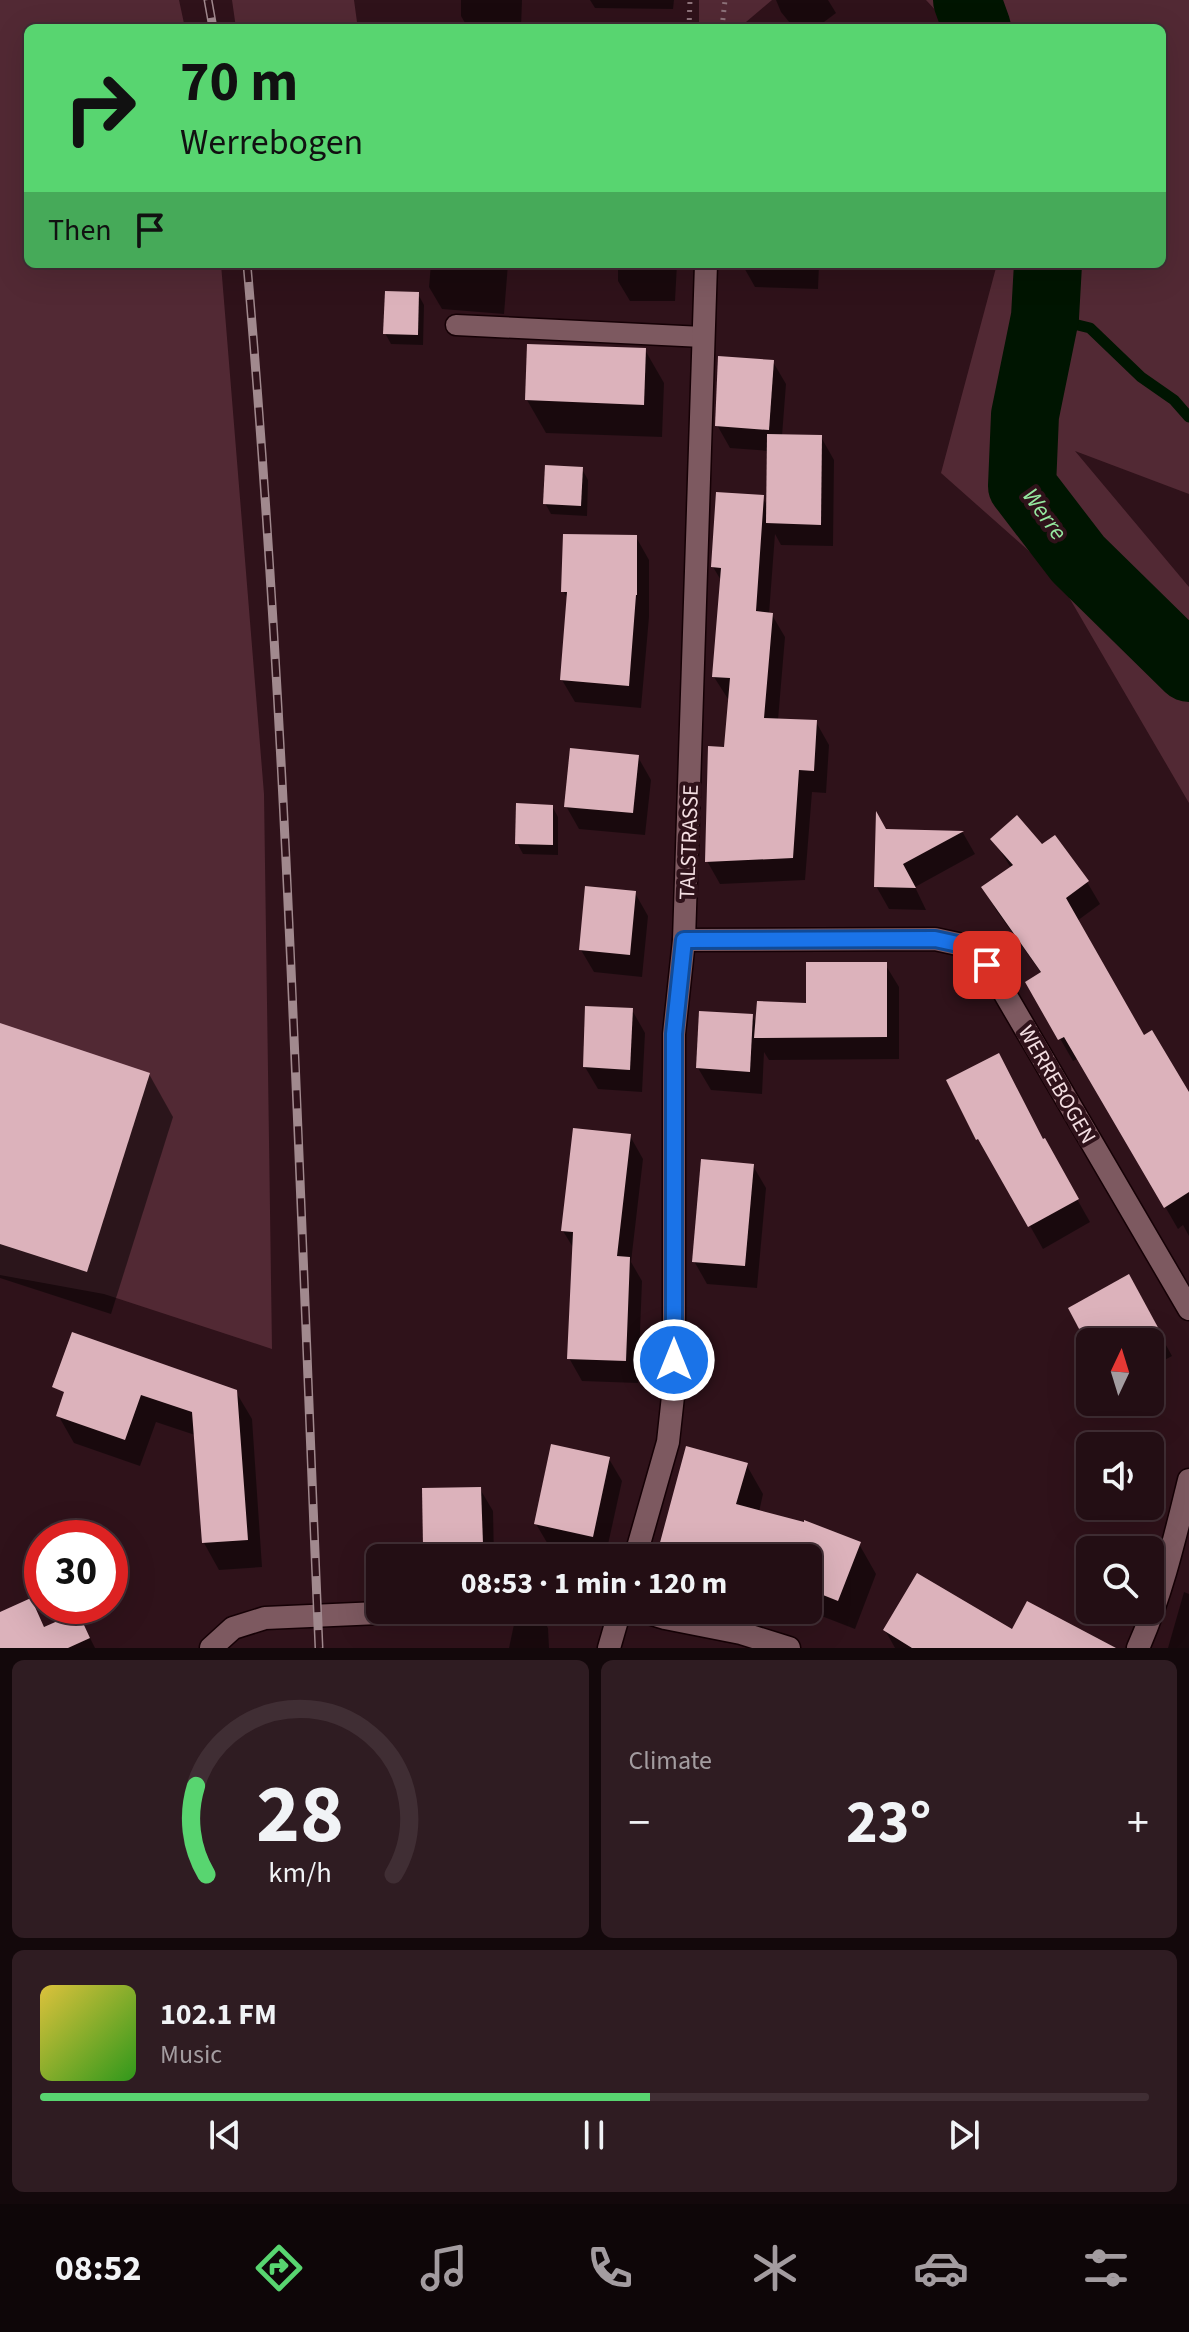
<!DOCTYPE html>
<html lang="en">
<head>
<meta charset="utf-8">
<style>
  :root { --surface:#230e14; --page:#2f1c22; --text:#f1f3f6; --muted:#a39ca0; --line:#402e34; --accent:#58d570 }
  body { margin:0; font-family:"Source Sans 3",sans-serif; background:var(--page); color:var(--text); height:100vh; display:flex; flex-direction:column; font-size:30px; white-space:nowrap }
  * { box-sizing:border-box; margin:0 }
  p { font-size:26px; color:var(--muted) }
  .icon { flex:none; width:44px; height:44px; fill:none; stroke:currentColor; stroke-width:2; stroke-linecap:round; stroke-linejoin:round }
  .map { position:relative; height:1648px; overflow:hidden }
  .details { display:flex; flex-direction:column; gap:12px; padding:12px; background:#13080b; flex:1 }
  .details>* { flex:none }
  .hud { position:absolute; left:24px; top:24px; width:1142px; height:244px; border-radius:12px; box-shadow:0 8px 32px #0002,0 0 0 2px var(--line); background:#58d570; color:#111; overflow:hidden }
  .needle { width:52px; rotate:4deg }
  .buttons { position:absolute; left:1076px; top:1328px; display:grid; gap:16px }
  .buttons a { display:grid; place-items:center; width:88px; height:88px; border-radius:12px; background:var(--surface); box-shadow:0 8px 32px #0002,0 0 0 2px var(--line); font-size:40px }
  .speed { position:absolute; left:24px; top:1520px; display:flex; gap:16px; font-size:40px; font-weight:700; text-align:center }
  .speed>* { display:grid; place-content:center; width:104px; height:104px; border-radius:50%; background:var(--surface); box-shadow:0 8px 32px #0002,0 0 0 2px var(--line); line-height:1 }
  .speed .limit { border:12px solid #d22; background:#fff; color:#111 }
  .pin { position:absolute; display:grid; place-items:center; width:68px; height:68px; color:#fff; margin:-34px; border-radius:16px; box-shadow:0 4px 12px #0006 }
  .me { position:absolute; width:88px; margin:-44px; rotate:0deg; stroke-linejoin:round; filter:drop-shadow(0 0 6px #0008) }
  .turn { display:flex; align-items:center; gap:28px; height:168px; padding:0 24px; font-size:36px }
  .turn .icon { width:104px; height:104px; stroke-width:2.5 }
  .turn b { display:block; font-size:56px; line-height:68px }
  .then { display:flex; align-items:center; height:76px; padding:0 24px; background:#0003; gap:16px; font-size:30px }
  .big { font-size:60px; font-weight:700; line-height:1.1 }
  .details .tile { flex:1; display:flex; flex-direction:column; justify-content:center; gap:12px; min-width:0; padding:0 28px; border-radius:12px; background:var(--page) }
  .details .dial { align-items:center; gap:0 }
  .dial svg { height:208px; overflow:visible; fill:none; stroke:var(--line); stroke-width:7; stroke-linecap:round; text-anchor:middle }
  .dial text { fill:var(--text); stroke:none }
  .song { display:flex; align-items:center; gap:24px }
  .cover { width:96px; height:96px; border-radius:12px; background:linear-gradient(135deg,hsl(50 70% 55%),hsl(110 70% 35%)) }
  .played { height:8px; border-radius:4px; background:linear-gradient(90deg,var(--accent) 55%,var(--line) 55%) }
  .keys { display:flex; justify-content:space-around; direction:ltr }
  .heat { display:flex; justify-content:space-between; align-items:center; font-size:44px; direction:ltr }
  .details .tiles { flex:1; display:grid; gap:12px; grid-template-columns:1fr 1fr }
  .tile:last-child { grid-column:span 2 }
  .trip { position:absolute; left:366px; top:1544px; width:456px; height:80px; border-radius:12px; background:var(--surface); box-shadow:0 8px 32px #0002,0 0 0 2px var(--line); font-weight:700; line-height:80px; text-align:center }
  .menu { display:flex; height:128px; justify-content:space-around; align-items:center; background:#0e0608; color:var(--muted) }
  .menu .icon { width:56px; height:56px }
  .menu .selected { color:var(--accent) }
  .menu b { font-size:36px; color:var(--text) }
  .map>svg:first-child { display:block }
  .green { fill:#522934 }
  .shadow { fill:#0007 }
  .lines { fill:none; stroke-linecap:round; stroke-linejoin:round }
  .stream { stroke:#001501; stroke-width:11 }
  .river { stroke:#001501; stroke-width:68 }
  .building { fill:#dcb2bb }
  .service-casing { stroke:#150005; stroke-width:23 }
  .minor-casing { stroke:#150005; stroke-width:25 }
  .path { stroke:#8d737a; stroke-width:5; stroke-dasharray:2 6; stroke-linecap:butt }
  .service { stroke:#7d5960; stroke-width:20 }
  .minor { stroke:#7d5960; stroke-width:22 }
  .rail-casing { stroke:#a1898e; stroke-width:9 }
  .rail { stroke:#2f121a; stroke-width:6; stroke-dasharray:18; stroke-linecap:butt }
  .route-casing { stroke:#114b97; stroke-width:20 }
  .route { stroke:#1a73e8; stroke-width:14 }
  .labels { text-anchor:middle; stroke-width:8; stroke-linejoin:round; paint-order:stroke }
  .street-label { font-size:22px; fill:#f4dfe3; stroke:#2f121a }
  .water-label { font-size:24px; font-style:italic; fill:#95e89f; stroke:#2f121a }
</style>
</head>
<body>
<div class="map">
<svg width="1189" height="1648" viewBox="0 0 1189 1648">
  <rect width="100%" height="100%" fill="#2f121a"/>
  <g class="green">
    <polygon points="0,0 179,0 185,28 28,28 28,264 221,264 264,794 272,1349 104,1294 0,1275"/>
    <polygon points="232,0 354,0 357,22 399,26 399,28 236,28"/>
    <polygon points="699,0 772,0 739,28 699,27"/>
    <polygon points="926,0 1189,0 1189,494 1075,451 1189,587 1189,803 1056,575 941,473 997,264 1162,264 1162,28 952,28"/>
  </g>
  <g class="shadow">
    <polygon points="461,0 522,0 521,28 468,28 461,16"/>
    <polygon points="590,0 674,0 673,9 595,8"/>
    <polygon points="776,0 828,0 836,13 816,28 794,28 781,12"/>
    <polygon points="431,264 508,264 504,314 442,309 429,287"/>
    <polygon points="618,264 677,264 675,301 630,301 618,281"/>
    <polygon points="742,264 819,264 818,289 755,287"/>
    <polygon points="418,294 424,305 423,345 391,344 385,333"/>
    <polygon points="645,350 664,383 662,437 546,433 527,400"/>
    <polygon points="773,362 786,384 782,436 821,437 834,460 833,546 781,545 775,534 769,614 772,615 785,637 778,720 816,722 829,745 826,793 812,792 805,880 720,884 707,861 725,749 730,699 728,699 714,677 722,582 713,567 762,497 768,507 769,451 730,448 717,425"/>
    <polygon points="582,469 588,480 587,516 551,514 545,503"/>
    <polygon points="636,537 649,560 649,617 641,708 575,702 562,680 568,599 563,591"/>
    <polygon points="638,757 651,780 645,835 579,829 566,806"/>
    <polygon points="552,806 558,817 558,855 523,854 517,843"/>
    <polygon points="886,831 963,833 975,854 915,887 926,910 889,909 876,886"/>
    <polygon points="1055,837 1087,882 1100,904 1077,921 1189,1117 1189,1236 1183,1225 1178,1229 1079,1058 1073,1061 1028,983 1042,974 996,910 984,888 1011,868 993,839 1042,847"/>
    <polygon points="635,893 648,916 642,977 594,972 581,950"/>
    <polygon points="885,964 899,987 899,1059 769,1060 764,1052 762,1094 711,1090 698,1068 752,1016 757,1024 808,1006"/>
    <polygon points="632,1010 645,1033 642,1092 598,1089 585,1067"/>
    <polygon points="0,1025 149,1074 173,1117 111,1314 0,1278"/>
    <polygon points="630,1136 643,1159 631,1262 642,1281 638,1383 582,1381 569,1358 574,1249 563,1231"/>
    <polygon points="1044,1141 1090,1222 1043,1249 993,1160"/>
    <polygon points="753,1166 766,1188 757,1288 707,1284 694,1261"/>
    <polygon points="1141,1300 1172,1356 1150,1368 1150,1342 1090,1342 1090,1345 1070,1309"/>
    <polygon points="85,1338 236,1392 252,1419 262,1567 219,1570 204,1543 195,1435 156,1422 140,1466 74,1443 58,1415"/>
    <polygon points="609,1459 622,1481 605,1558 549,1546 536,1524"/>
    <polygon points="746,1464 763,1494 759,1512 859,1544 876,1574 855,1629 806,1610 808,1610 808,1558 665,1558 660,1550"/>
    <polygon points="480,1489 493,1511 494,1558 433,1558 425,1545"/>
    <polygon points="385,1545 413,1545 420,1558 385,1558"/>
    <polygon points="1184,1592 1189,1594 1189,1648 1168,1648"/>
    <polygon points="30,1601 45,1629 78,1614 95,1648 0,1648 0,1615"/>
    <polygon points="517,1610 538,1610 548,1628 549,1648 509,1648"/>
    <polygon points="885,1630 1013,1632 1091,1648 895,1648"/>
  </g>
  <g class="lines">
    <polyline class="stream" points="1045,317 1090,328 1141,377 1174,400 1189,417"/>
    <g class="river">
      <polyline points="967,0 977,28"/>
      <polyline points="1048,264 1045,317 1025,415 1022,486 1078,559 1189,668"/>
    </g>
  </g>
  <g class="building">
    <polygon points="385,291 419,292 418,335 383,334"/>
    <polygon points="527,344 646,348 644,405 525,400"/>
    <polygon points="718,356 774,360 769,430 715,426"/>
    <polygon points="767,434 822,435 821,525 766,523"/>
    <polygon points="545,465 583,467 581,506 543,504"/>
    <polygon points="716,492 764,495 756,611 773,613 764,718 817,720 814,771 799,770 793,858 705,862 708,746 724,747 730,678 712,677 721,568 711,567"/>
    <polygon points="563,534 637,535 637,595 636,595 629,686 560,680 567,592 561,592"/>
    <polygon points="570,748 639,755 633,813 564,807"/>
    <polygon points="516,803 553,805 553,845 515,844"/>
    <polygon points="876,811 886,829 964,831 903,864 916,888 874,887"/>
    <polygon points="1017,815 1042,844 1055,835 1089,881 1066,898 1144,1035 1152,1030 1189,1092 1189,1192 1164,1208 1064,1037 1058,1040 1025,982 1041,972 981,887 1013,865 990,839"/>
    <polygon points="585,886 636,891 630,955 579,950"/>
    <polygon points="806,962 887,962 887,1037 754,1038 757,1001 806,1003"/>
    <polygon points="585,1006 633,1008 630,1070 583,1067"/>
    <polygon points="699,1011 753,1014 750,1072 696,1068"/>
    <polygon points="0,1023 150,1073 87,1272 0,1244"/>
    <polygon points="999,1053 1043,1139 1045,1138 1079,1199 1028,1227 978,1139 976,1140 946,1080"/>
    <polygon points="573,1128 631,1134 617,1256 630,1257 626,1361 567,1359 573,1232 561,1231"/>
    <polygon points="701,1159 754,1164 745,1266 692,1262"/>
    <polygon points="1129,1274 1161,1333 1143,1342 1086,1342 1068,1308"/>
    <polygon points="72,1332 237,1390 248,1540 202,1543 192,1412 141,1395 125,1440 56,1416 64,1392 52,1387"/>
    <polygon points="551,1444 610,1457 593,1537 534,1524"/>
    <polygon points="686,1446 748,1463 736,1504 804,1522 804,1520 861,1542 838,1601 808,1589 808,1558 689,1558 658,1550"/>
    <polygon points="481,1487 483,1544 423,1546 422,1488"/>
    <polygon points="917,1573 1012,1629 1027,1601 1116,1648 912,1648 883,1630"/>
    <polygon points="31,1598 44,1627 78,1612 90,1638 68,1648 0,1648 0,1612"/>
  </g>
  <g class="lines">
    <g class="service-casing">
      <polyline id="service" points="456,325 703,337"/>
    </g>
    <g class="minor-casing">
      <g id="minor">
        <polyline points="684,940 935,939 976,948 998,982 1189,1309"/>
        <polyline points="635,1558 668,1442 674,1387 674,1034 684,940 706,264"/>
        <polyline points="639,1610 665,1618 741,1633 789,1648"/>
        <polyline points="211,1648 233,1628 265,1618 447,1610"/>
        <polyline points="609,1648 620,1610"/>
        <path d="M1138 1648C1162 1594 1175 1537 1189 1480"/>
      </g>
    </g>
    <g class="path">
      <polyline points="689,28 690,0"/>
      <polyline points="722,28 725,0"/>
    </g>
    <use href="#service" class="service"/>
    <use href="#minor" class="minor"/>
    <g class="rail-casing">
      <g id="rail">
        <polyline points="208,0 213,28"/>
        <path d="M247 264C287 724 299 1186 319 1648"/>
      </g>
    </g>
    <use href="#rail" class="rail"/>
  </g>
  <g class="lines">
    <g class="route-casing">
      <polyline id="route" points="674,1360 674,1034 684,940 935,939 976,948 987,965"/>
    </g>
    <use href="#route" class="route"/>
  </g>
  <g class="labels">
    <g class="street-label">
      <text transform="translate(688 842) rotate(-88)" y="8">TALSTRASSE</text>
      <text transform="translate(1058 1084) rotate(60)" y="8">WERREBOGEN</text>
    </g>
    <g class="water-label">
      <text transform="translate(1045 514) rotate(54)" y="8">Werre</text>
    </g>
  </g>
</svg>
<div class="buttons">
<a><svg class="needle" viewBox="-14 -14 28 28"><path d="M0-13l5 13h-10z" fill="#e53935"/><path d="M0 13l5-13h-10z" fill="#a39ca0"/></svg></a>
<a><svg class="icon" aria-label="sound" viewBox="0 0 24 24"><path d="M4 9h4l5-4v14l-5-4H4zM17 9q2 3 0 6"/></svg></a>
<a><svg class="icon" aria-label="search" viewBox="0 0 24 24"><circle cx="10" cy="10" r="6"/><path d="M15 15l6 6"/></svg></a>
</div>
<div class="speed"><div class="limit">30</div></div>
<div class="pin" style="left:987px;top:965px;background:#d93025"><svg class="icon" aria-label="arrive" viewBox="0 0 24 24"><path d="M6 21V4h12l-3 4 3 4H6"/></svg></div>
<svg class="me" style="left:674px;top:1360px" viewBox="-20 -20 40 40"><circle r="17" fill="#1a73e8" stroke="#fff" stroke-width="3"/><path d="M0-11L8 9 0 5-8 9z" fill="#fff"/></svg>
<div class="trip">08:53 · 1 min · 120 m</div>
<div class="hud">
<div class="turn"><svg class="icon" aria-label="right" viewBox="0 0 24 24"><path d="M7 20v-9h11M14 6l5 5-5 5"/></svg><div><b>70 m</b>Werrebogen</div></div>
<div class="then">Then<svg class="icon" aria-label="arrive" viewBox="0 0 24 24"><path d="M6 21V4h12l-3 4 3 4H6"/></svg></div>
</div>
</div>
<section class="details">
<div class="tiles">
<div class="tile dial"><svg viewBox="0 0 100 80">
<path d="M14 69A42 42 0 1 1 86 69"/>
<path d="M14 69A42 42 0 0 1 10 35" stroke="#58d570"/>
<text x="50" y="56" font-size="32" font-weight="700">28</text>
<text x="50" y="72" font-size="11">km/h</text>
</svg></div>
<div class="tile"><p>Climate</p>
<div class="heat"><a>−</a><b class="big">23°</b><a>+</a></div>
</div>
<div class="tile">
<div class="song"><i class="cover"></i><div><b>102.1 FM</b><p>Music</p></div></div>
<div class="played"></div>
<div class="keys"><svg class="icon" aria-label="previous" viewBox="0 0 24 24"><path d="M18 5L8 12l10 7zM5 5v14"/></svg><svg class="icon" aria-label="pause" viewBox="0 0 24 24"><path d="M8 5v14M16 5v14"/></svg><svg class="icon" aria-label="next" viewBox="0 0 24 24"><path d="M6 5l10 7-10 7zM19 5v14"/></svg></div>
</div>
</div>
</section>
<nav class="menu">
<b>08:52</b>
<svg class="icon selected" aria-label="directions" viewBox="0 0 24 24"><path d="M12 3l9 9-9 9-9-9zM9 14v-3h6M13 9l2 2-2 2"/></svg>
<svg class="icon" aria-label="music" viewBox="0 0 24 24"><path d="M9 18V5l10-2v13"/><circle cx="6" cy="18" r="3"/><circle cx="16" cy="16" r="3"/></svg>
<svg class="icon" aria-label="phone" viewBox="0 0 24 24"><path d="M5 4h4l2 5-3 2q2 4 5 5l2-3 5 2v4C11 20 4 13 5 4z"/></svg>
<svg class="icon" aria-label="climate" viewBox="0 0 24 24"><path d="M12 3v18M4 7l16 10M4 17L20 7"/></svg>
<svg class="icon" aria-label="car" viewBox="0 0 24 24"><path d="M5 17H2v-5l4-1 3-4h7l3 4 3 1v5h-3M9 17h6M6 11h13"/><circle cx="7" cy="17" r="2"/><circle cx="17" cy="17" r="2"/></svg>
<svg class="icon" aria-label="filters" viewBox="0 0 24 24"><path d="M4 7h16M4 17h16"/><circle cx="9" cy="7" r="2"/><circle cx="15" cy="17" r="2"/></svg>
</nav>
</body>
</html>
